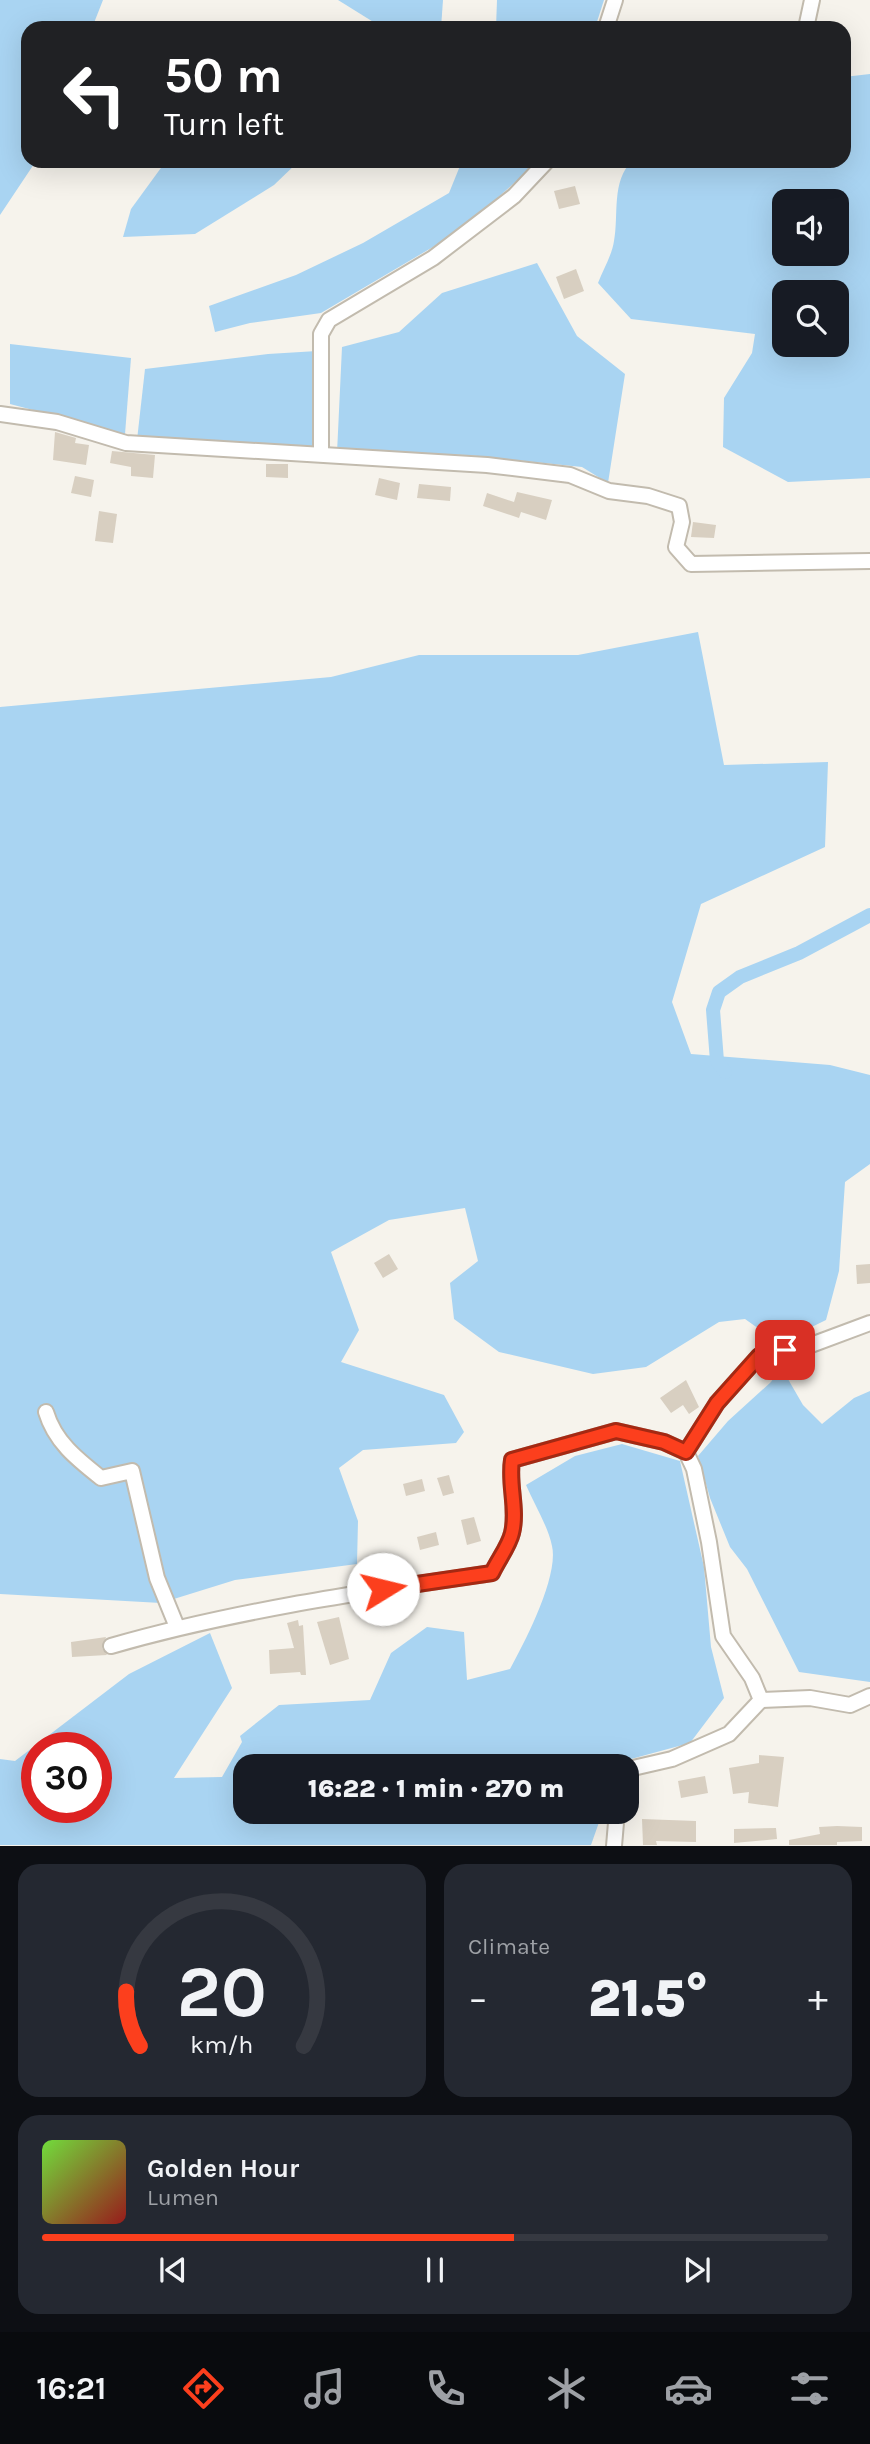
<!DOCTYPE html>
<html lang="en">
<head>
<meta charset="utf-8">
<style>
  :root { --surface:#171b24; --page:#242831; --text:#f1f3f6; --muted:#9ea1a6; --line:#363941; --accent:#fc3f1d }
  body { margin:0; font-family:Karla,sans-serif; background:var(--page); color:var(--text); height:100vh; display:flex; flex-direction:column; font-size:26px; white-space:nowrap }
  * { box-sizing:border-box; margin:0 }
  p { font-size:23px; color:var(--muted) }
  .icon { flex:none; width:38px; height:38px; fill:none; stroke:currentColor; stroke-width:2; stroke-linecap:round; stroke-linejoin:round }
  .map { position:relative; height:1846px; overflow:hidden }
  .drawer { display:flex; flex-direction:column; gap:18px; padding:18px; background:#0d0f14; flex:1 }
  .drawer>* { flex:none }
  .hud { position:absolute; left:21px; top:21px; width:830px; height:147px; border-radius:21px; box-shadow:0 7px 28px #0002; background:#202124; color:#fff; overflow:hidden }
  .buttons { position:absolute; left:772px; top:189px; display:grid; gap:14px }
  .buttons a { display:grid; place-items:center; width:77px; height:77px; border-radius:14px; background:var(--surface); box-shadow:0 7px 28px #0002; font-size:35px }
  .speed { position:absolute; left:21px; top:1732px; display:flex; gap:14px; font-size:35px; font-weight:700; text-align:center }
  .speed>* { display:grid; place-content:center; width:91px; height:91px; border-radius:50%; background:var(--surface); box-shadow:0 7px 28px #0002; line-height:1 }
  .speed .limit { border:10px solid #d22; background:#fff; color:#111 }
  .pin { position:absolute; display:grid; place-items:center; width:60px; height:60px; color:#fff; margin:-30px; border-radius:14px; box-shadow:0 4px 10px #0006 }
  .me { position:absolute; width:77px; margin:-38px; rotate:81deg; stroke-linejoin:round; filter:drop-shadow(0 0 5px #0008) }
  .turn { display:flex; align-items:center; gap:24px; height:147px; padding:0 28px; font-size:32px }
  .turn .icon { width:91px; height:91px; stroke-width:2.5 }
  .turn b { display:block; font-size:49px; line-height:60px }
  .big { font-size:52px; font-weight:800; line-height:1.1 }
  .drawer .card { flex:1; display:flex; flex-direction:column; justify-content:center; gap:10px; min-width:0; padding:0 24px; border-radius:21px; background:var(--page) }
  .drawer .dial { align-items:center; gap:0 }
  .dial svg { height:182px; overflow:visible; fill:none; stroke:var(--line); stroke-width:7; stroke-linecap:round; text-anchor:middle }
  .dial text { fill:var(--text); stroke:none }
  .song { display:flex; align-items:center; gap:21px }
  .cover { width:84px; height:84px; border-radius:10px; background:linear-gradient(135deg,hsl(100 70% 55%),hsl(0 70% 35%)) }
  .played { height:7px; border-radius:4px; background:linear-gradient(90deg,var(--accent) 60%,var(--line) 60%) }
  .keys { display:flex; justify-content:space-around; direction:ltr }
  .heat { display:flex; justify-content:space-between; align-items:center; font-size:38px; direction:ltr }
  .drawer .tiles { flex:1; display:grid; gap:18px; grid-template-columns:1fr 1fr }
  .card:last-child { grid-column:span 2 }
  .trip { position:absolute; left:233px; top:1754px; width:406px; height:70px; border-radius:21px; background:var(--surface); box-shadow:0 7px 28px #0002; font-weight:800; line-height:70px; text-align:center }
  .tab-bar { display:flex; height:112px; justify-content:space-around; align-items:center; background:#090b0e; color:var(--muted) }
  .tab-bar .icon { width:49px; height:49px }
  .tab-bar .active { color:var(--accent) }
  .tab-bar b { font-size:32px; color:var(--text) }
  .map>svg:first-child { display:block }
  .water { fill:#a9d4f2; fill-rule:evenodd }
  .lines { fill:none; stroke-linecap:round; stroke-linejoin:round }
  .canal { stroke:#a9d4f2; stroke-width:14 }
  .building { fill:#d8cfc1 }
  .street-casing { stroke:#c2bbae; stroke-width:18 }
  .street { stroke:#fff; stroke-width:14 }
  .route-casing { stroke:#a42913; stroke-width:18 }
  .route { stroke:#fc3f1d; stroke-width:12 }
</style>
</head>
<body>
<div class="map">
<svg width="870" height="1846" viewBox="0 0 870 1846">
  <rect width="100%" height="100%" fill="#f6f3ec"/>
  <g class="water">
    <polygon points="0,0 103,0 92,28 28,28 28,161 36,161 0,215"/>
    <polygon points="338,0 443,0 441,28 383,28"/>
    <polygon points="497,0 604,0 595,28 496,28"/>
    <path d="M870 74V478L788 482 723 447 724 398 752 353 755 334 631 319 598 283C603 270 612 255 614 241 619 216 611 181 632 161H844V77ZM784 201H836V254H784ZM784 292H836V345H784Z"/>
    <polygon points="166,161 299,161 274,185 195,234 123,237 131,209"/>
    <polygon points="462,161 539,161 460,231 321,313 250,323 215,332 209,306 296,275 363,243 449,193"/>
    <polygon points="537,263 577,336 625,374 608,483 582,467 468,455 337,453 342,347 399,332 442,293"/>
    <polygon points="10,344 131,358 125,434 10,404"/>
    <polygon points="317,351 316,450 137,440 145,369 268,354"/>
    <polygon points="698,632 724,765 828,762 825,847 701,904 672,1002 691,1054 830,1065 870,1075 870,1164 845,1182 839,1271 826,1320 779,1343 745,1319 719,1322 646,1367 593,1374 499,1352 454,1319 450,1283 478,1261 465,1208 389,1220 331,1252 359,1330 341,1362 444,1395 464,1432 456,1443 363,1450 339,1468 358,1521 357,1564 235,1580 161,1603 0,1594 0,707 331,677 419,655 578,655"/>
    <polygon points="781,1367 803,1405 822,1424 854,1398 870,1391 870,1682 799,1672 747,1569 730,1547 710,1498 698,1456 728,1421 771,1382"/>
    <path d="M622 1444 680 1461 704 1567 711 1647 724 1698 690 1743 620 1762 618 1766H245V1811H603L591 1845H0V1759L15 1761 129 1674 210 1633 232 1688 174 1778 222 1777 242 1742 240 1736 279 1705 370 1700 391 1653 427 1627 464 1632 467 1680 510 1669C525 1642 559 1576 552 1546 548 1526 534 1504 526 1485L575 1456ZM37 1748H96V1808H37Z"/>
  </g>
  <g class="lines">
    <polyline class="canal" points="725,1072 717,1061 713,1010 719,992 740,977 799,953 870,915"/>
  </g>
  <g class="building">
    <polygon points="575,186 580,204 559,209 554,191"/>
    <polygon points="576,269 584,291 564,299 556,277"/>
    <polygon points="55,432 76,438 75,443 89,445 86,465 53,460"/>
    <polygon points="112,451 155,455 153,478 131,476 131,467 110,463"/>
    <polygon points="266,464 288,464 288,478 266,477"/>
    <polygon points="75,476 94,480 91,497 71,493"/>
    <polygon points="379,478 400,483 397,500 375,495"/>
    <polygon points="419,484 451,487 450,501 417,498"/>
    <polygon points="517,492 552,500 546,520 521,512 519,518 483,506 487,493 514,502"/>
    <polygon points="99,511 117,514 113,543 95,541"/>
    <polygon points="693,522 716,525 714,538 691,537"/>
    <polygon points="389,1254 398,1269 383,1278 374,1263"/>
    <polygon points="870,1264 870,1283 857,1284 856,1265"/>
    <polygon points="686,1380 699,1407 689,1414 683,1405 671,1413 660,1398"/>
    <polygon points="449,1475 454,1493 443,1496 437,1478"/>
    <polygon points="422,1479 425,1491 406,1496 403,1484"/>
    <polygon points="474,1517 481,1541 467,1545 461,1520"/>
    <polygon points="436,1532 439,1545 420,1550 417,1537"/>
    <polygon points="389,1598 391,1605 366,1616 362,1602"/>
    <polygon points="339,1617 349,1659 330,1665 317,1622"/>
    <polygon points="298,1620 299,1626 303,1625 306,1675 301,1675 300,1672 270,1674 269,1650 294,1648 287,1623"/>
    <polygon points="106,1637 102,1648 107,1655 72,1657 71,1642"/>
    <polygon points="759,1755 784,1757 778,1807 748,1803 749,1792 733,1794 729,1768 759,1763"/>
    <polygon points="705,1776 708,1793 681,1798 678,1781"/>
    <polygon points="642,1819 696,1821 696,1842 656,1841 657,1845 643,1845"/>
    <polygon points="837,1826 862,1827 862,1841 837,1842 837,1845 789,1845 789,1840 820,1834 819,1827"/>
    <polygon points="776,1828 777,1839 734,1843 734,1829"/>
  </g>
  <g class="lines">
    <g class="street-casing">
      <g id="street">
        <polyline points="606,28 615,0"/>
        <polyline points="806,28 812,0"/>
        <polyline points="0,414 57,422 126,443 487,465 570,475 609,491 648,496 679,506 682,522 676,547 691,564 870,561"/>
        <polyline points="321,454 321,334 329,320 433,258 514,196 547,161"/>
        <path d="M46 1412C55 1442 77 1459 101 1478L132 1471 157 1578 177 1627"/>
        <polyline points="686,1452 717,1403 759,1356 811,1345 870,1323"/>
        <path d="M111 1646C236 1610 364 1592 492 1573 498 1560 509 1546 512 1533 518 1509 508 1484 512 1460L616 1431 664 1442 686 1452 694 1469 709 1542 723 1636 752 1678 761 1700 729 1734 672 1759 633 1768 626 1783"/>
        <polyline points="761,1700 810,1698 850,1705 870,1696"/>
        <polyline points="614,1846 617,1811"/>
      </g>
    </g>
    <use href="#street" class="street"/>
  </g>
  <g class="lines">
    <g class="route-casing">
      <path id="route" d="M383 1589 492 1573C498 1560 509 1546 512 1533 518 1509 508 1484 512 1460L616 1431 664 1442 686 1452 717 1403 759 1356 785 1350"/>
    </g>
    <use href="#route" class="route"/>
  </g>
</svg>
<div class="buttons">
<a><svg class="icon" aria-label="sound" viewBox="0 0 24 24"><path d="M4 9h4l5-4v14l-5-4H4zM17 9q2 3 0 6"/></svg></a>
<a><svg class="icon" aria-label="search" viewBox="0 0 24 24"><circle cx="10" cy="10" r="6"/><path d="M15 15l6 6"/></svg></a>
</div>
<div class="speed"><div class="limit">30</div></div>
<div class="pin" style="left:785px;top:1350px;background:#d93025"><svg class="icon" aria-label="arrive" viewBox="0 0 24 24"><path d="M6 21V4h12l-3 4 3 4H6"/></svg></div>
<svg class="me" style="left:383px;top:1589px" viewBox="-20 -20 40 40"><circle r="19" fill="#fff"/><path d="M0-13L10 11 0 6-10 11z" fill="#fc3f1d"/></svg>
<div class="trip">16:22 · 1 min · 270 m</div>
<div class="hud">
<div class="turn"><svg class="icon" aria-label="left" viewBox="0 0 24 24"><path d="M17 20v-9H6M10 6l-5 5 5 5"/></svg><div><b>50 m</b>Turn left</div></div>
</div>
</div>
<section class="drawer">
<div class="tiles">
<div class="card dial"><svg viewBox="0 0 100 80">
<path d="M14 69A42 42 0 1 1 86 69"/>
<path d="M14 69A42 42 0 0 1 8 45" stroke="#fc3f1d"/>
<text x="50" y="56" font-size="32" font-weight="700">20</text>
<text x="50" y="72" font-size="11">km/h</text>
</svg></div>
<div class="card"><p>Climate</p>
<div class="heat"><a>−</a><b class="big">21.5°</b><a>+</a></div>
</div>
<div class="card">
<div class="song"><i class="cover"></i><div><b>Golden Hour</b><p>Lumen</p></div></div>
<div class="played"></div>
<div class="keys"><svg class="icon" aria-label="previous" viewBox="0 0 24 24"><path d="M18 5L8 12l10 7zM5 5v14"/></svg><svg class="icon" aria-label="pause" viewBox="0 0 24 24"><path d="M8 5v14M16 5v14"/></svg><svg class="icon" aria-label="next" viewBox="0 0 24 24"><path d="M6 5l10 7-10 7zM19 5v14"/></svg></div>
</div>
</div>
</section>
<nav class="tab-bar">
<b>16:21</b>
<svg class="icon active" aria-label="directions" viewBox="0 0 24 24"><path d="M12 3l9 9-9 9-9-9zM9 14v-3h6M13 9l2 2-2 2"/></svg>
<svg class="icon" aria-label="music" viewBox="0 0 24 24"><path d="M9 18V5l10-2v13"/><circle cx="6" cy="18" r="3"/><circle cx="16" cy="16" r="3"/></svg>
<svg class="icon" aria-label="phone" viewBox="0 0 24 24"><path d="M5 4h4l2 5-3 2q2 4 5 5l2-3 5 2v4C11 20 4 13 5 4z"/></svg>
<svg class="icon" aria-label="climate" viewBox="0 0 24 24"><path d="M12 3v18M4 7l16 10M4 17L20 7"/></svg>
<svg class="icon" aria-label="car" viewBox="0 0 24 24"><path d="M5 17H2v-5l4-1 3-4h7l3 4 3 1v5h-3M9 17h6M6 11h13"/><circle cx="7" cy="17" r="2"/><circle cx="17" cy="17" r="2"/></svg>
<svg class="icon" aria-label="filters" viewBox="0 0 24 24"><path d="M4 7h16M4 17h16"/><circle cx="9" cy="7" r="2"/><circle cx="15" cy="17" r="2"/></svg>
</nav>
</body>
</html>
